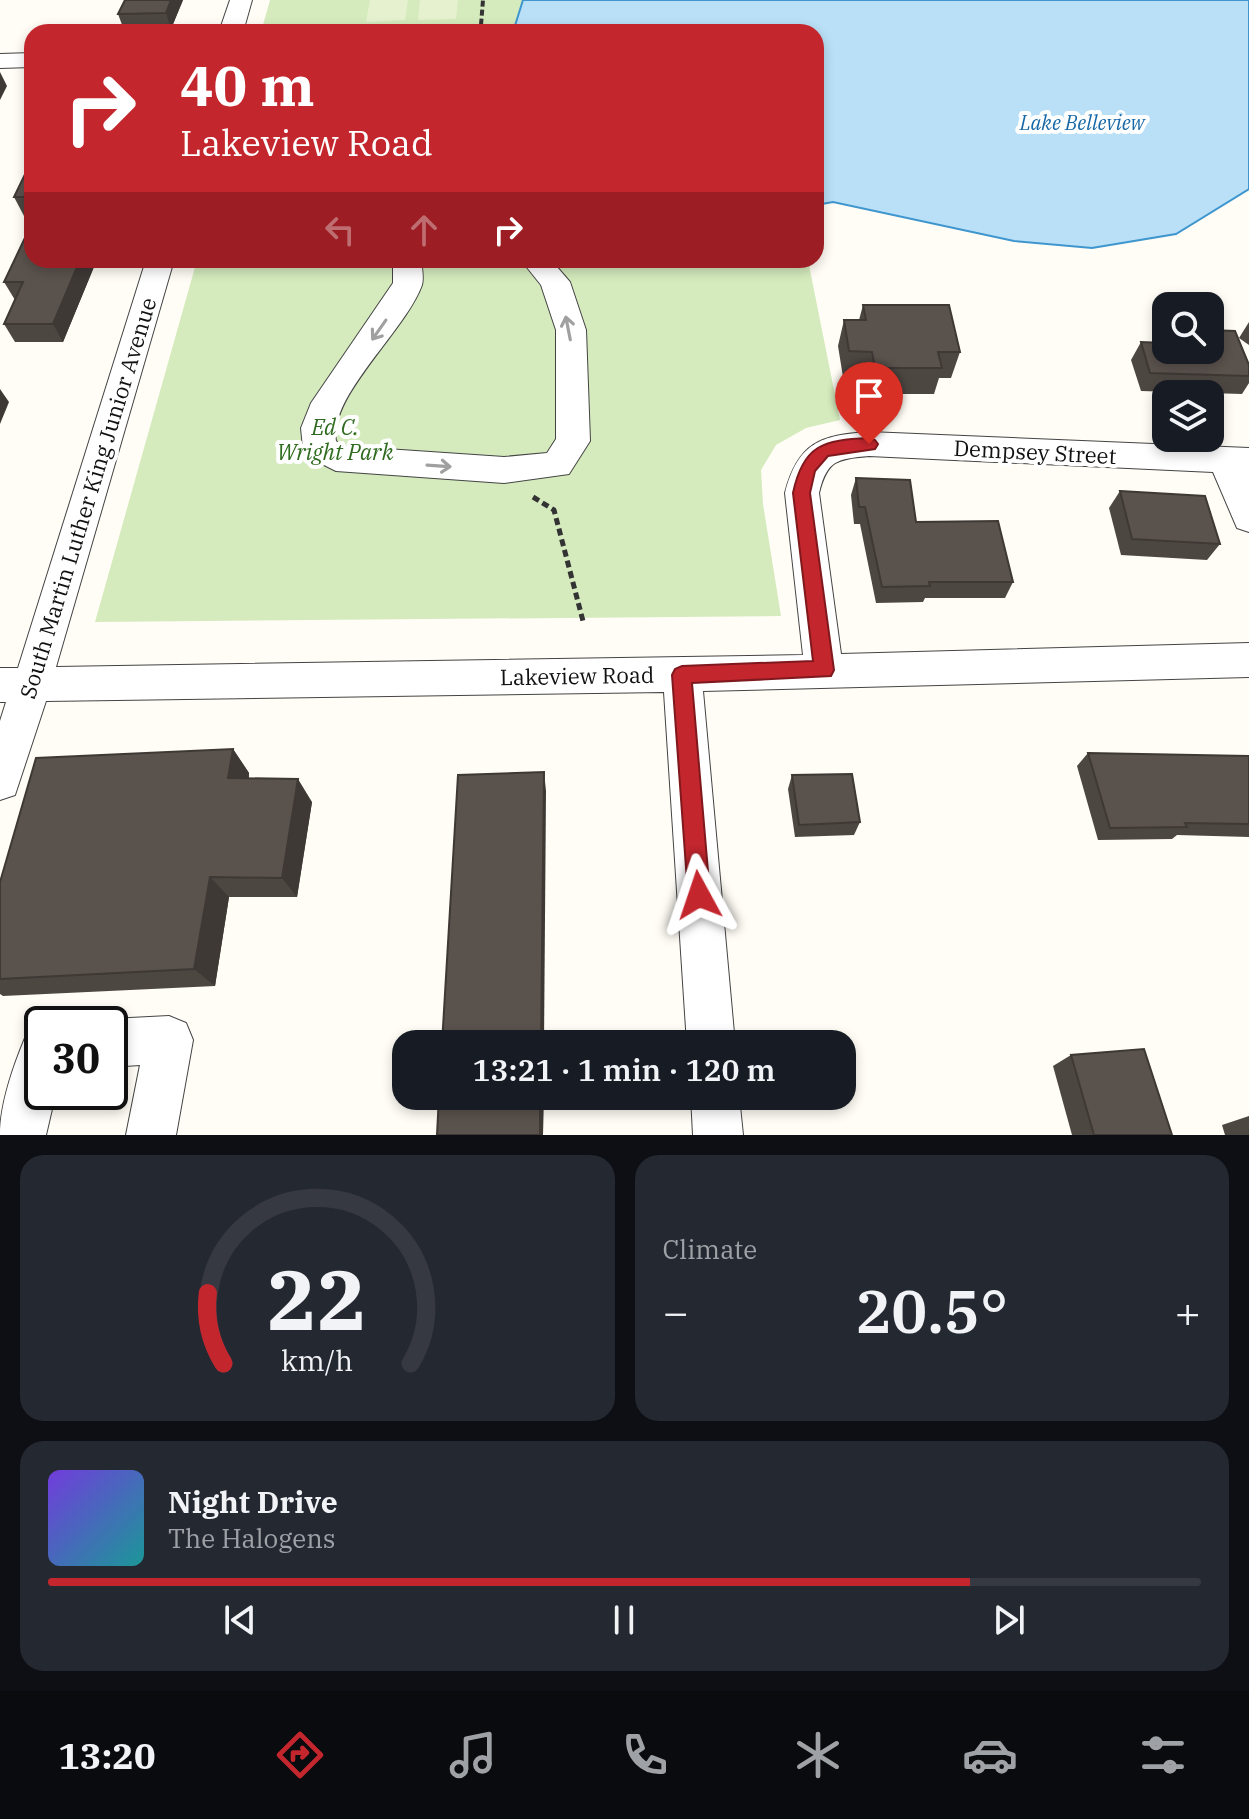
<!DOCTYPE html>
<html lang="en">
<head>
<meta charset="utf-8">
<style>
  :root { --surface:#171b24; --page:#242831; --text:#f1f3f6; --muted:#9ea1a6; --line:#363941; --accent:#c4262e }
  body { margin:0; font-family:"IBM Plex Serif",serif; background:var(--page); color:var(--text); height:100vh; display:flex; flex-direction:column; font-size:30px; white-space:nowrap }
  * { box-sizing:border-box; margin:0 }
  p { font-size:26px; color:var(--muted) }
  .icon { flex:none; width:44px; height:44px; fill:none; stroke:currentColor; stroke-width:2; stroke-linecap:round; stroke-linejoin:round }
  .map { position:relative; height:1135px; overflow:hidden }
  .side { display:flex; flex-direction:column; gap:20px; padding:20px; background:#0d0f14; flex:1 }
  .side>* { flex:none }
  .guide { position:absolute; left:24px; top:24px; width:800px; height:244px; border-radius:24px; box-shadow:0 4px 12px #0003; background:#c4262e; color:#fff; overflow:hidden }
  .buttons { position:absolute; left:1152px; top:292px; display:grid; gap:16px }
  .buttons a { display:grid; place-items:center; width:72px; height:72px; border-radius:16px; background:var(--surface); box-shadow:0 4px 12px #0003; font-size:40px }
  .speed { position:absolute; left:24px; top:1006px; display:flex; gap:16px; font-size:40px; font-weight:700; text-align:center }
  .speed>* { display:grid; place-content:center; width:104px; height:104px; border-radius:50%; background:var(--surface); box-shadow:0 4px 12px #0003; line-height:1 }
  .speed .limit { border:4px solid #111; border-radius:12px; background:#fff; color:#111 }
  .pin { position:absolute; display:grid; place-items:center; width:68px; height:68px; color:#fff; margin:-82px -34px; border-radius:50% 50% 50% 0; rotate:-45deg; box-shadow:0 0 8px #0007 }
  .pin .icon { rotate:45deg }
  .me { position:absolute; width:88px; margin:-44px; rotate:355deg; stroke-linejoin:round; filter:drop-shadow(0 0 6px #0008) }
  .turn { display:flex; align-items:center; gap:28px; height:168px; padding:0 24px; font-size:36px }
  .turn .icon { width:104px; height:104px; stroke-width:2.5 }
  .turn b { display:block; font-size:56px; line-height:68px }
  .lanes { display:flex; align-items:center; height:76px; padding:0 24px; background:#0003; justify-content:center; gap:40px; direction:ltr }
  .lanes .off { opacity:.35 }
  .big { font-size:60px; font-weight:600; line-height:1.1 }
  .side .widget { flex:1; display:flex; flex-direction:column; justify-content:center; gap:12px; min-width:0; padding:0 28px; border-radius:24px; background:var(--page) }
  .side .dial { align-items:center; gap:0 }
  .dial svg { height:208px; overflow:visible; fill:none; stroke:var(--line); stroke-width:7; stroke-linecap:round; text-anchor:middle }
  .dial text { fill:var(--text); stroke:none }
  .song { display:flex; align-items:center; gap:24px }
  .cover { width:96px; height:96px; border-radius:12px; background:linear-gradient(135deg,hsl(260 70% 55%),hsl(180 70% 35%)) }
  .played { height:8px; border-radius:4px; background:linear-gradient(90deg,var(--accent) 80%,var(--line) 80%) }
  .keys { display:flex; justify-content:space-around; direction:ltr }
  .heat { display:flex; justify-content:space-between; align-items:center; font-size:44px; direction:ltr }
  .side .tiles { flex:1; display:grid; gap:20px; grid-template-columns:1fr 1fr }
  .widget:last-child { grid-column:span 2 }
  .trip { position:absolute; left:392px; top:1030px; width:464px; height:80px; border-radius:24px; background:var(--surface); box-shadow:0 4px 12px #0003; font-weight:600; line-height:80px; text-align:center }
  .tab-bar { display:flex; height:128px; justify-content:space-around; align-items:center; background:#090b0e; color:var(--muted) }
  .tab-bar .icon { width:56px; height:56px }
  .tab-bar .on { color:var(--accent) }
  .tab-bar b { font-size:36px; color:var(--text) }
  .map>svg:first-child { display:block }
  .green { fill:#d5ebbd }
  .pitch { fill:#e6f2cf }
  .water { fill:#b9e0f7; stroke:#3f96cf; stroke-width:2 }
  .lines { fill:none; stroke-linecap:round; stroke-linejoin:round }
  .minor-casing { stroke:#444; stroke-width:2 }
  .path-far1 { stroke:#333; stroke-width:4; stroke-dasharray:6 3; stroke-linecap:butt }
  .path { stroke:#333; stroke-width:5; stroke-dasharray:7 4; stroke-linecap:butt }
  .minor { fill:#fff; fill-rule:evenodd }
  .wall { fill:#4d4742 }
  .shaded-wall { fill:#3f3936 }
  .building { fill:#5a524d; stroke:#3f3936; stroke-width:2 }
  .oneway { stroke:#a0a0a0 }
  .route { fill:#c4262e; stroke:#7f191e; stroke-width:2 }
  .labels { text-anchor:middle; stroke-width:8; stroke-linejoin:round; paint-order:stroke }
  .far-water-label { font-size:20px; font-style:italic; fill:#1768a6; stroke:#fff }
  .park-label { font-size:22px; font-style:italic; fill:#2f6b1f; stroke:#fff }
  .street-label { font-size:22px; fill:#111; stroke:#fff }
</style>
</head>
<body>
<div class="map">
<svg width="1249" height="1135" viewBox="0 0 1249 1135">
  <rect width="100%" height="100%" fill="#fffdf5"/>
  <g class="green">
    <polygon points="270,0 523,0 513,32 261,32"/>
    <polygon points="197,260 808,260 840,420 806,428 776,445 761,470 763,504 781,616 95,622"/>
  </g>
  <g class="pitch">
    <polygon points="370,0 408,0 405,20 366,22"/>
    <polygon points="420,0 458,0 456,19 418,20"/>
  </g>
  <polygon class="water" points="523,0 1249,0 1249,189 1176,234 1092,248 1014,241 833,202 816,205 816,32 513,32"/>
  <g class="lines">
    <g class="minor-casing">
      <g id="minor">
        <polygon points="230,0 252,0 243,32 219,32"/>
        <polygon points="32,53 32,67 0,68 0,54"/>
        <path d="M146 260H174L56 667 803 655 785 493C798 443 820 435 869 432L1249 448V532L1237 528 1213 472 869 456C837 459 827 460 819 493L841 654 1249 643V677L703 691 735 1044H687L664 692 46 701 15 795 0 800V721L6 702H0V668H18Z"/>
        <path d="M393 260H421C422 268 424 278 422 285 406 330 328 397 336 441L342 446 504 457 547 453 556 439V330L541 285 521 260H551L570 282 586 330 590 441 569 474 504 483 336 471 308 457 303 448 301 428 311 403 393 283Z"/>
        <polygon points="169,1016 186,1023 193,1040 176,1135 126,1135 140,1065 110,1067 110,1024 99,1024 110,1019"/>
        <path d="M42 1031V1092H56L46 1135H0C0 1104 13 1067 25 1038Z"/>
        <polygon points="691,1096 739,1096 743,1135 693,1135"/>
      </g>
    </g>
    <polyline class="path-far1" points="476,32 481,25 483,0"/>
    <polyline class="path" points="533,497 554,510 583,621"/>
    <use href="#minor" class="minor"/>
  </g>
  <g class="wall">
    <polygon points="183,0 171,29 124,30 118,14"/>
    <polygon points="32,164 32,215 24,216 14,197"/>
    <polygon points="32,260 95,260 96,262 63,342 15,342 4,324 15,300 4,282"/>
    <polygon points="863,305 960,352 951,378 939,378 934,394 868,394 865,378 843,377 838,346 844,320 859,320"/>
    <polygon points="1249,322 1249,345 1239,338"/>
    <polygon points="1161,329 1249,365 1249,383 1242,394 1141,391 1131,360 1141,342 1153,343"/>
    <polygon points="856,478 916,522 1013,582 1005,598 925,598 923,602 876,603 860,524 854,524 851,495"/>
    <polygon points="1120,491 1220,544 1207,560 1121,555 1109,508"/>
    <polygon points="233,749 249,773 249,778 312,802 297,897 229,897 215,986 3,996 0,994 0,882"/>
    <polygon points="1088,753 1249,756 1249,837 1177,835 1172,839 1098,840 1077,766"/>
    <polygon points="792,775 860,822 854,835 795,837 788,789"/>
    <polygon points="1071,1055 1172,1135 1072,1135 1053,1066"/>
    <polygon points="1249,1116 1249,1135 1225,1135 1222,1125"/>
  </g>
  <g class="shaded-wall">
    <polygon points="171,0 183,0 171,29 166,13"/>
    <polygon points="0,72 7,86 0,100"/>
    <polygon points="80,260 95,260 96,262 63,342 53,324"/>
    <polygon points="0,389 9,402 0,424"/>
    <polygon points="233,749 249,773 245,801 228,778"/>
    <polygon points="544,772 546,791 544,1044 541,1044"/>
    <polygon points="298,779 312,802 297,897 282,878"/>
    <polygon points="210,877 229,897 215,986 194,969"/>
    <polygon points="540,1096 544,1096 543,1135 540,1135"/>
  </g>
  <g class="building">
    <polygon points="125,0 171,0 166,13 118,14"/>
    <polygon points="30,164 32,164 32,197 14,197"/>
    <polygon points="32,223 32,260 80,260 53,324 4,324 23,282 4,282"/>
    <polygon points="863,305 949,305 960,352 938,352 942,368 875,368 872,352 849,351 844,320 866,320"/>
    <polygon points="1161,329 1166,329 1166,350 1210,350 1210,330 1235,331 1249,365 1249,376 1150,373 1141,342 1166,343"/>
    <polygon points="856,478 910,480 916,522 998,521 1013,582 929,582 930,586 882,587 865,507 859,507"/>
    <polygon points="1120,491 1205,496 1220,544 1132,539"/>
    <polygon points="233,749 228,778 298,779 282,878 210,877 194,969 0,979 0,882 36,758"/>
    <polygon points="1088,753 1249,756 1249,824 1185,823 1187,827 1110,828"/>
    <polygon points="544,772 541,1044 442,1044 458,775"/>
    <polygon points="852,774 860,822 799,825 792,775"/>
    <polygon points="1144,1049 1172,1135 1094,1135 1071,1055"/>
    <polygon points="439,1096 540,1096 540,1135 437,1135"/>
  </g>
  <defs><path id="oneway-shaft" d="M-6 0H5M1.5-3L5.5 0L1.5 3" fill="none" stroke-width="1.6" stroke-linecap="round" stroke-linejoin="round" transform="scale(2)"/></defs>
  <g class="oneway">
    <use href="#oneway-shaft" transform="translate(568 328) rotate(-101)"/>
    <use href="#oneway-shaft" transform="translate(379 330) rotate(125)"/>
    <use href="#oneway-shaft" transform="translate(439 466) rotate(4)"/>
  </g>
  <path class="route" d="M869 438 875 440 878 444 875 449 828 456 815 471 810 493 834 670 831 676 692 683 710 895 707 903 699 906 691 903 688 895 672 675 675 669 682 666 813 661 793 493C803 445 823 440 869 438Z"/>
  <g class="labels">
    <g class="far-water-label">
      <text x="1082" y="130">Lake Belleview</text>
    </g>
    <g class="park-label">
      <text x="335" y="435">Ed C.<tspan x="335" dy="25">Wright Park</tspan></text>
    </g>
    <g class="street-label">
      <text transform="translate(1035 452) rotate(3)" y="8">Dempsey Street</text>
      <text transform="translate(88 498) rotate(-73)" y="8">South Martin Luther King Junior Avenue</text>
      <text transform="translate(577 676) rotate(-1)" y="8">Lakeview Road</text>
    </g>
  </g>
</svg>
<div class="buttons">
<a><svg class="icon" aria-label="search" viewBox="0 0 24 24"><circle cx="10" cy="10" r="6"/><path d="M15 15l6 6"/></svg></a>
<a><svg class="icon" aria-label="layers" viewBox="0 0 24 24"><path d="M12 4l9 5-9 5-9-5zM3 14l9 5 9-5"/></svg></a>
</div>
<div class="speed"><div class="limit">30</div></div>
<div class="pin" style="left:869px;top:444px;background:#d93025"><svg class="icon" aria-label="arrive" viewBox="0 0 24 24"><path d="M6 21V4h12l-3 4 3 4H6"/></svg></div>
<svg class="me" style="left:699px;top:895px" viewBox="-20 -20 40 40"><path d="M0-17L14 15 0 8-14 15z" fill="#c4262e" stroke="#fff" stroke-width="4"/></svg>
<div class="trip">13:21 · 1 min · 120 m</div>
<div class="guide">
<div class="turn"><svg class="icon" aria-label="right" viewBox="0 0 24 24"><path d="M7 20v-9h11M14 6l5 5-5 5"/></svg><div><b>40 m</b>Lakeview Road</div></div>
<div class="lanes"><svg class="icon off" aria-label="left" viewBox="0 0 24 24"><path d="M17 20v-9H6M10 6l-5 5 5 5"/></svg><svg class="icon off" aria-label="ahead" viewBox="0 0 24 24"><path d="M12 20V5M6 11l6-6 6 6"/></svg><svg class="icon" aria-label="right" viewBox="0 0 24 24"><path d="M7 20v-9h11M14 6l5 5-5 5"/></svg></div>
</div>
</div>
<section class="side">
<div class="tiles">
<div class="widget dial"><svg viewBox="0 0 100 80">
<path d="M14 69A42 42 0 1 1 86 69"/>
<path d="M14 69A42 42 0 0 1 8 42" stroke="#c4262e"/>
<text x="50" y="56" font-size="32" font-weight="700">22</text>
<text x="50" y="72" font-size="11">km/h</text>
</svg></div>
<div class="widget"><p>Climate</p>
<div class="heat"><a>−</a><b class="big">20.5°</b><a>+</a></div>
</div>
<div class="widget">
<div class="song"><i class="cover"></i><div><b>Night Drive</b><p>The Halogens</p></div></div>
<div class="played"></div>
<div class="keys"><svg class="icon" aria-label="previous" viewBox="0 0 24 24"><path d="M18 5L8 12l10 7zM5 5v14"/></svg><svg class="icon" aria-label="pause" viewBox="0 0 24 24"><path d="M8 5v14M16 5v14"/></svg><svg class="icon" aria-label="next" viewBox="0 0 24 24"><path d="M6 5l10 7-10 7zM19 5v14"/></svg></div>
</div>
</div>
</section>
<nav class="tab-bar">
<b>13:20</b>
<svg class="icon on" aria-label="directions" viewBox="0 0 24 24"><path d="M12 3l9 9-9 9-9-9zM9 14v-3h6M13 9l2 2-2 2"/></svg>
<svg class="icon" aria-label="music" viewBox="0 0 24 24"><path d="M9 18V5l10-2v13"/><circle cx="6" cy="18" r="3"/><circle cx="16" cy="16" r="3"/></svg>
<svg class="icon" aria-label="phone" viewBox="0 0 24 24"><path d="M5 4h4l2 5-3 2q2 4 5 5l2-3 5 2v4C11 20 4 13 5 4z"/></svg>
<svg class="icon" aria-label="climate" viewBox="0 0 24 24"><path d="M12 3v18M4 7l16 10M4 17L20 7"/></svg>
<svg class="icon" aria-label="car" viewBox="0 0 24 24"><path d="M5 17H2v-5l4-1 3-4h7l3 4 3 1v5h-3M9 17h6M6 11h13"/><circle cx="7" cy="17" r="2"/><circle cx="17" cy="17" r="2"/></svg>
<svg class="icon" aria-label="filters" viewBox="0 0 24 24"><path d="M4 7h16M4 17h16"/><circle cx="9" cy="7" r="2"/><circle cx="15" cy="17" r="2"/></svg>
</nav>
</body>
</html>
